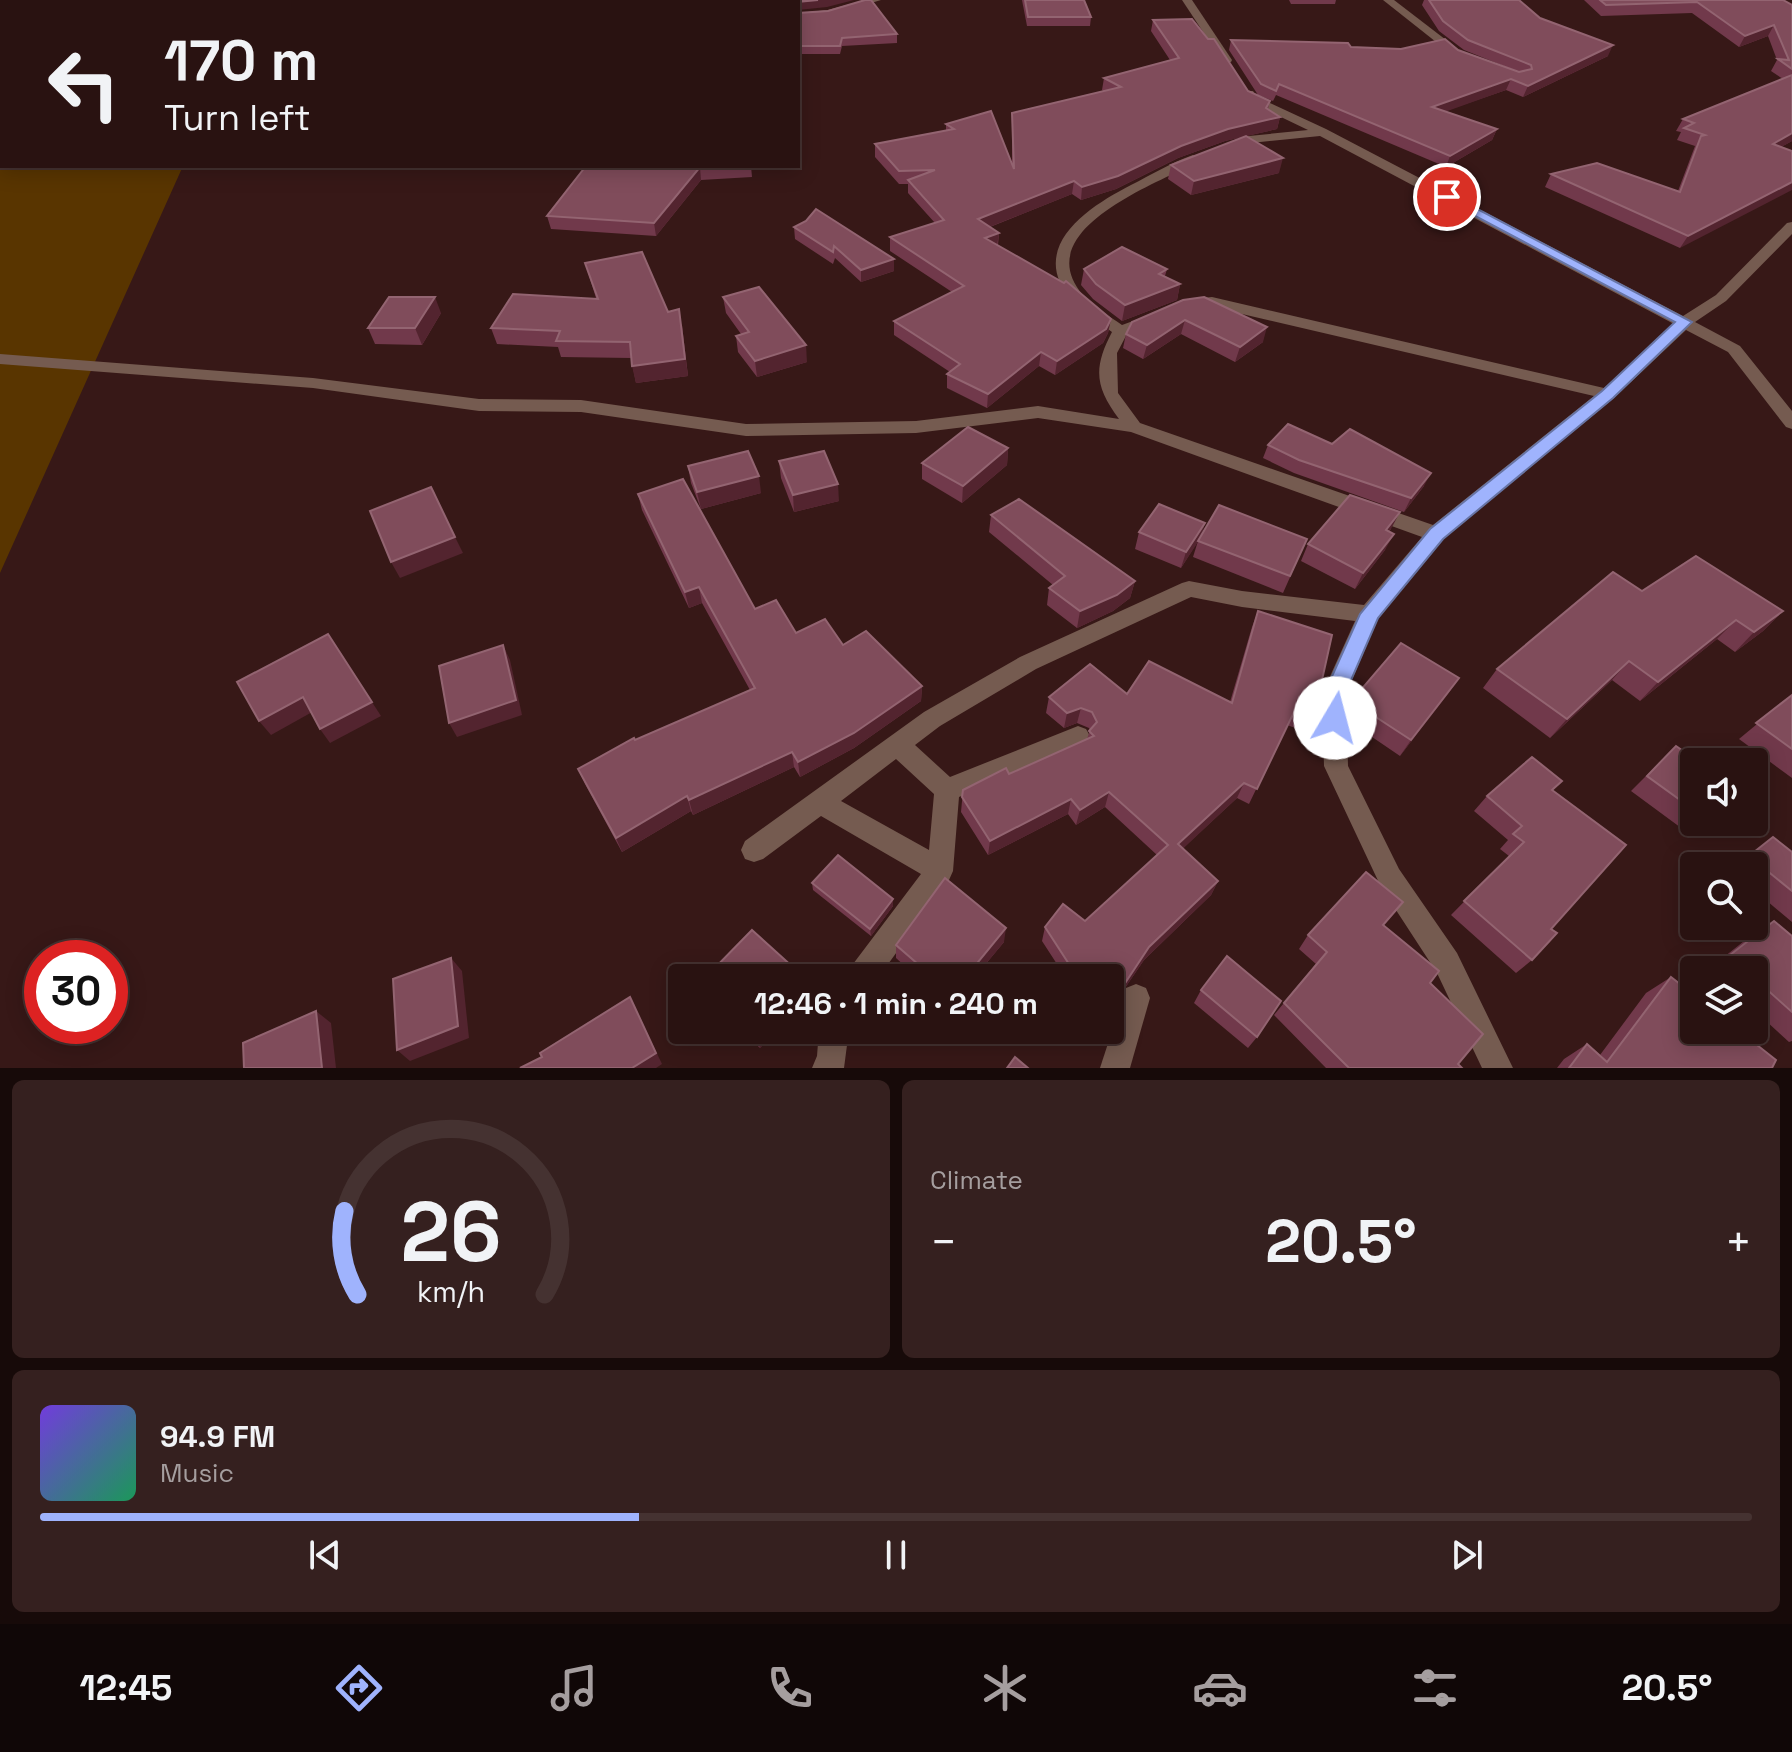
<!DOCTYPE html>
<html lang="en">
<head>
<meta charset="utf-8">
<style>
  :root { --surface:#291211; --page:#35201f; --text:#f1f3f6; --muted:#a59e9f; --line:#453231; --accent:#9fb3fd }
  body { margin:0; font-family:"Space Grotesk",sans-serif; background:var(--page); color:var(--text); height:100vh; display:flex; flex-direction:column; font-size:30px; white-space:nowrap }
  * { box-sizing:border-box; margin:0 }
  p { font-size:26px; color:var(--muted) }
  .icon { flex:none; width:44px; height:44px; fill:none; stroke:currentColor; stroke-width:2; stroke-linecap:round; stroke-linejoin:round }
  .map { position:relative; height:1068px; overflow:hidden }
  .sheet { display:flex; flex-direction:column; gap:12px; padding:12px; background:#170a09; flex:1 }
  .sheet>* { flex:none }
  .top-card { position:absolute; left:0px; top:0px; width:800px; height:168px; box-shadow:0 4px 20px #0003,0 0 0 2px var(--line); background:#291211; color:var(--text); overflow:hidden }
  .tools { position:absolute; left:1680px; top:748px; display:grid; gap:16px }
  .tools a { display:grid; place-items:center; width:88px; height:88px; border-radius:8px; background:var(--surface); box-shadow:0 4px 20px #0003,0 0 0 2px var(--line); font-size:40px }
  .speed { position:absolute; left:24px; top:940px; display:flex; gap:16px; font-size:40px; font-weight:700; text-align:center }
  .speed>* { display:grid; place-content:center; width:104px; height:104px; border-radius:50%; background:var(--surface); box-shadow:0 4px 20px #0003,0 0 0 2px var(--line); line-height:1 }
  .speed .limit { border:12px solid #d22; background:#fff; color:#111 }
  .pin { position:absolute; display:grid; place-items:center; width:68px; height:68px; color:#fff; margin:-34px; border:4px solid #fff; border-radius:50%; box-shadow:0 2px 8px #0007 }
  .me { position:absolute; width:88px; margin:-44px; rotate:8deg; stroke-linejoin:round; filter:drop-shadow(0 0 6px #0008) }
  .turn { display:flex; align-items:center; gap:28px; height:168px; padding:0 32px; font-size:36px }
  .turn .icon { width:104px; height:104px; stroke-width:2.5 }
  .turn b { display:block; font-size:56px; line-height:68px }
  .big { font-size:60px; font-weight:700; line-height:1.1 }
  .sheet .widget { flex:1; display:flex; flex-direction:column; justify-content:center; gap:12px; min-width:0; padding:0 28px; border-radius:12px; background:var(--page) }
  .sheet .dial { align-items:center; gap:0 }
  .dial svg { height:208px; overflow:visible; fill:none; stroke:var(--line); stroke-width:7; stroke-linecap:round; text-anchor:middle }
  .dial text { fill:var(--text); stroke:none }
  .song { display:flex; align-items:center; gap:24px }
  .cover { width:96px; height:96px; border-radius:12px; background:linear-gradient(135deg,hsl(260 70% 55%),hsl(150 70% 35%)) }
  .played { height:8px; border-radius:4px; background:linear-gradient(90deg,var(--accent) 35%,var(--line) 35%) }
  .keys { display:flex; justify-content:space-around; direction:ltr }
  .heat { display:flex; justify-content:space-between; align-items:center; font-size:44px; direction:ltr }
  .sheet .tiles { flex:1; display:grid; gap:12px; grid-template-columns:1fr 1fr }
  .widget:last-child { grid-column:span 2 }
  .trip { position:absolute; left:668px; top:964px; width:456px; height:80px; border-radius:8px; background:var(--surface); box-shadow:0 4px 20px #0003,0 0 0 2px var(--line); font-weight:700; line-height:80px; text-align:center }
  .menu { display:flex; height:128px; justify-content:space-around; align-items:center; background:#100707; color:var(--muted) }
  .menu .icon { width:56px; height:56px }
  .menu .current { color:var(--accent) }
  .menu b { font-size:36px; color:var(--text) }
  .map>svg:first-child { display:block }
  .green { fill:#593500 }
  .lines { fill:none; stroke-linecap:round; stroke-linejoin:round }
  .minor { fill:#755b50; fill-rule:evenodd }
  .wall { fill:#71394b }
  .shaded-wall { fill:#53242f }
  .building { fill:#804c5b; stroke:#936471; stroke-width:2 }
  .route { fill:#9fb3fd; stroke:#6774a4; stroke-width:2 }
</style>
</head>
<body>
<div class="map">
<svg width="1792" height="1068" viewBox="0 0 1792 1068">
  <rect width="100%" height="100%" fill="#371817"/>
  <polygon class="green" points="0,0 226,2 2,2 2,166 183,166 0,573"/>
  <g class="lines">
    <g class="minor">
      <polygon points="865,0 881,0 828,16 798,19 798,13 828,10"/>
      <polygon points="1182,0 1192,0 1232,60 1231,62 1223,62"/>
      <polygon points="1383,0 1394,0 1463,53 1463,57 1455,57"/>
      <path d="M1245 91H1253L1257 97 1326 129 1683 316 1716 295 1787 223 1792 222V234L1726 301 1695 322 1740 346 1792 411V429L1786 427 1728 352 1686 330 1614 398 1443 539 1378 618 1346 694 1348 766 1399 869 1457 953 1513 1068H1482L1437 973 1381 887 1324 766 1322 694 1355 621 1242 607 1191 597 1036 669 940 726 915 745 950 777 1078 726 1086 729 1090 736 1086 743 959 797 953 871 949 880 878 978H846L850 968 921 874 821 816 763 859 754 862 745 859 741 850 745 841 924 712 1020 657 1182 583 1189 581 1242 591 1364 605 1422 537 1131 432 1038 418 916 433 746 436 581 412 479 411 313 388 0 364V354L313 378 479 399 581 400 746 424 916 421 1038 406 1119 419C1095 387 1093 368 1112 332 1099 323 1084 314 1073 302 1025 248 1088 207 1131 185 1151 175 1172 162 1193 155L1199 159 1198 162C1158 183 1027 230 1083 295 1094 307 1109 316 1122 325L1133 321 1141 326 1127 334 1117 353 1118 393 1140 423 1433 525 1594 396 1212 307 1188 308 1180 303 1183 300 1212 297 1604 388 1674 324 1320 136 1251 143 1223 151V145L1249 136 1308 130 1248 101ZM896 759 934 794 929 850 841 801Z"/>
      <polygon points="1136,984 1146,988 1150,998 1130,1068 1100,1068 1126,988"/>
      <polygon points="819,1030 849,1030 844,1068 812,1068 817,1056"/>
    </g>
  </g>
  <g class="wall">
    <polygon points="1022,0 1084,0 1091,17 1090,26 1027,26"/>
    <polygon points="1289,0 1336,0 1335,4 1291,4"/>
    <polygon points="1424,0 1519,0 1540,18 1608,56 1523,97 1506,90 1445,111 1497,129 1492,140 1446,167 1276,95 1273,101 1258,95 1229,50 1231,40 1351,47 1458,50 1519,72 1464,50 1439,31 1422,5"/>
    <polygon points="1584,0 1783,0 1792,5 1792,141 1781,147 1680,248 1545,187 1551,174 1678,191 1695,146 1677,140 1681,132 1676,131 1683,119 1783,79 1771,71 1777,60 1768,36 1739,47 1692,13 1601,16"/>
    <polygon points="798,13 897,34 897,43 842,46 840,54 798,54 798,59"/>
    <polygon points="1153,20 1248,91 1270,101 1268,109 1280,117 1277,129 1246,136 1279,173 1191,195 1168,179 1171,165 1246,136 1225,141 1178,158 1116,189 1081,200 1072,194 990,227 999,233 998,245 1111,319 1108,333 1103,343 1055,375 1039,366 987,408 947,388 947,374 950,372 894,335 894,321 952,292 890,251 890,237 935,223 908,193 908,184 899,184 875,157 875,144 946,131 946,124 1012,165 1012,113 1104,91 1102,90 1104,78 1170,60 1151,31"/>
    <polygon points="586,166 751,166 752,177 701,180 656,236 551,229 547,216"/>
    <polygon points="794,227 894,271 861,282 835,258 833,264 795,239"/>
    <polygon points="585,263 668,312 682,325 688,376 636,383 631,358 561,357 558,347 497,344 491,328 596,298"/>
    <polygon points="1084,269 1167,269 1165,276 1180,284 1177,300 1122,321 1093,299 1081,285"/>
    <polygon points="723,297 807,362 757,377 738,352 736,336 741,334 726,313"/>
    <polygon points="1183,300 1263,342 1235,362 1181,334 1143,359 1123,348 1126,334"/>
    <polygon points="441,313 422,345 375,344 368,328"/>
    <polygon points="1268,445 1424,486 1404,512 1294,473 1263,458"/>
    <polygon points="1008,448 1007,465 962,503 922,479 922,463"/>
    <polygon points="779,461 839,501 794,512 781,478"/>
    <polygon points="688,466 761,493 701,509 691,483"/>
    <polygon points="638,494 755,609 796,633 843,645 922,686 921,701 854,748 800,777 794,767 693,815 691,811 622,852 585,784 578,769 635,740 750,690 702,603 689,608 642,510"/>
    <polygon points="991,515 1135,581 1130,598 1113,611 1077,628 1047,605 1049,588 1053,585 989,532"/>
    <polygon points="1205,523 1200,538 1307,539 1283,593 1193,557 1198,541 1181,568 1135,549 1139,532"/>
    <polygon points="1391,529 1389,532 1385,550 1355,589 1301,561 1308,544"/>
    <polygon points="1642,591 1783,611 1763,631 1735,652 1717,639 1640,701 1612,680 1550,738 1483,688 1497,669"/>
    <polygon points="1258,611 1314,716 1306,732 1287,725 1249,804 1237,798 1183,848 1218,881 1211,895 1144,960 1110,1010 1110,978 1066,978 1042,941 1045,927 1085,921 1157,855 1105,807 1076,825 1068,814 988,855 961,812 963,790 1009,774 1087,739 1090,730 1089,728 1077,723 1064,728 1046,713 1049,697 1127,694 1230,702 1252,627"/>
    <polygon points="1459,678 1400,756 1350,722 1349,707 1359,692"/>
    <polygon points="1792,695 1792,778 1739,739"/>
    <polygon points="1676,746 1694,762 1694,822 1701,822 1688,833 1631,791"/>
    <polygon points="1553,791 1551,929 1532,960 1516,973 1451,915 1509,856 1500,849 1508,840 1474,811 1487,796"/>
    <polygon points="1773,837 1792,852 1792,922 1754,890 1754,866 1735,866"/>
    <polygon points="812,883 893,906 871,936 813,890"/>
    <polygon points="1774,921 1792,936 1792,1041 1789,1042 1754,1010 1754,970 1711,970 1710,968 1753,934"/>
    <polygon points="1384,925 1430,983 1458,1064 1462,1068 1326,1068 1274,1015 1316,964 1299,949 1308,935"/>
    <polygon points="1004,942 974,978 918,978 896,958 896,945"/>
    <polygon points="1671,977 1772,1068 1557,1068 1564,1059 1587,1044 1600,1055 1646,993"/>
    <polygon points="1201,990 1257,1037 1248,1048 1194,1003"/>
    <polygon points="741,1030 776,1030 760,1048"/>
  </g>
  <g class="shaded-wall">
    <polygon points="818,0 854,0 827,7 798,10 798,2"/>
    <polygon points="1774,25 1768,36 1739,47 1745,36"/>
    <polygon points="1613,45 1608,56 1523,97 1528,86"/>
    <polygon points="1511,79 1506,90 1428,118 1432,107"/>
    <polygon points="1280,117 1277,129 1225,141 1178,158 1116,189 1081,200 1082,187 1181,146 1228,129"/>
    <polygon points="1497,129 1492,140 1446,167 1450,156"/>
    <polygon points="1792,133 1792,141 1765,156 1773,144"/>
    <polygon points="1283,158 1279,173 1191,195 1194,181"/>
    <polygon points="700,167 701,180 656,236 654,223"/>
    <polygon points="1074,181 1072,194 977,232 978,219"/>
    <polygon points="1792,182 1792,190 1680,248 1688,236"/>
    <polygon points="999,233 997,246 985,238"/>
    <polygon points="894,259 894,271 861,282 861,270"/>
    <polygon points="1180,284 1177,300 1122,321 1125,305"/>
    <polygon points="435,297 441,313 422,345 415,328"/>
    <polygon points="679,309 688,376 636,383 632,366"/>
    <polygon points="1111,319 1108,333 1103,343 1055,375 1057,361"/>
    <polygon points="1185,320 1181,334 1143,359 1147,345"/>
    <polygon points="1267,327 1263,342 1235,362 1240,347"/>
    <polygon points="806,345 807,362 757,377 755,361"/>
    <polygon points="1041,352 1039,366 987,408 988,394"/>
    <polygon points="1008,448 1007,465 962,503 963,486"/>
    <polygon points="1431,473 1424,486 1404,512 1411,498"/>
    <polygon points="759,476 761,493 701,509 697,492"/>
    <polygon points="838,484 839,501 794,512 793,495"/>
    <polygon points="1400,512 1391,529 1378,547 1386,530"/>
    <polygon points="1205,523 1200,539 1181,568 1186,552"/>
    <polygon points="1394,534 1385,550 1355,589 1363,573"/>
    <polygon points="455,537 463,553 400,578 391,562"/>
    <polygon points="1135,581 1130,598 1113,611 1077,628 1080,611"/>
    <polygon points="699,587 702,603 689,608 685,592"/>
    <polygon points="1783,611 1763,631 1735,652 1754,632"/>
    <polygon points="1736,620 1717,639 1640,701 1658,682"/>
    <polygon points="503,645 510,660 522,715 457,737 449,723"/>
    <polygon points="337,648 381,716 330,743 320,729"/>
    <polygon points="1629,661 1612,680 1550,738 1567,719"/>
    <polygon points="1459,678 1448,694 1400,756 1411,740"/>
    <polygon points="922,686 921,701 854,748 800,777 798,762"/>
    <polygon points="303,697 314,711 271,735 259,721"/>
    <polygon points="1081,708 1077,723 1064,728 1067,713"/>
    <polygon points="792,752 794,767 693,815 689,800"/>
    <polygon points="1244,783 1237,798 1172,859 1178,844"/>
    <polygon points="1109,792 1105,807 1076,825 1080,810"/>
    <polygon points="687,796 691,811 622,852 616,838"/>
    <polygon points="1071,799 1068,814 988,855 990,841"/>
    <polygon points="1218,881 1211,895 1144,960 1110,1010 1110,1006 1149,947"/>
    <polygon points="893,899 893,906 871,936 870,929"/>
    <polygon points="1006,928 1004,942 974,978 965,978"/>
    <polygon points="451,958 462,971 469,1038 410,1061 397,1050"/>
    <polygon points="630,997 662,1064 656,1068 632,1068"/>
    <polygon points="316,1011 331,1023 336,1068 322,1068"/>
    <polygon points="762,1030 776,1030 760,1048 756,1037"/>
  </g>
  <g class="building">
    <polygon points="395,0 514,0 512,2 394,2"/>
    <polygon points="565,0 678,0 680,2 566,2"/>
    <polygon points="702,0 818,0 797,2 702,2"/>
    <polygon points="865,0 871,0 897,34 842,38 840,46 798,46 798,13 828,11"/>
    <polygon points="1025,0 1084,0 1091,17 1028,17"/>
    <polygon points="1429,0 1519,0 1540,18 1613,45 1528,86 1511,79 1432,107 1497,129 1450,156 1279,84 1276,91 1261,84 1231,40 1348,43 1351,47 1401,49 1445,39 1458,50 1519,72 1532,69 1531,65 1468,40 1443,21"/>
    <polygon points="1600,0 1783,0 1792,5 1792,69 1778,59 1789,60 1774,25 1745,36 1697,2 1606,5"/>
    <polygon points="1192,19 1208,39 1214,39 1248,91 1270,101 1266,108 1280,117 1228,129 1181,146 1118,176 1082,187 1074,181 978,219 999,233 985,238 1064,283 1066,281 1111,319 1106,329 1057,361 1041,352 988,394 947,374 960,364 894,321 964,286 890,237 944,220 908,180 935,170 899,171 875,144 954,129 946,124 991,111 1014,169 1012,113 1121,87 1104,78 1179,58 1153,20"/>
    <polygon points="1792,75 1792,133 1773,144 1792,151 1792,182 1688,236 1551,174 1597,163 1680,192 1701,136 1705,135 1684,128 1694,123 1683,119"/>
    <polygon points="1246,136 1283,158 1194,181 1171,165"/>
    <polygon points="586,166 720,166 700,167 654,223 547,216"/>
    <polygon points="816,209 894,259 861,270 834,246 833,252 794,227 806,221"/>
    <polygon points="1122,247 1167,269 1159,274 1180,284 1125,305 1096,284 1084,269"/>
    <polygon points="642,252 668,312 679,309 685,359 632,366 630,342 556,341 560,331 491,328 513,294 598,299 585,263"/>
    <polygon points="759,287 806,345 755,361 736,336 749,332 723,297"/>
    <polygon points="389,297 435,297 415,328 368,328"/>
    <polygon points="1204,297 1267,327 1240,347 1185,320 1147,345 1126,334 1132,322 1183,300"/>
    <polygon points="1288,424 1332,444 1350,429 1431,473 1411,498 1299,460 1268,445"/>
    <polygon points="968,427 1008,448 963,486 922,463"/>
    <polygon points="748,451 759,476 697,492 688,466"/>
    <polygon points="824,451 838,484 793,495 779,461"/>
    <polygon points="683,479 755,609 776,600 796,633 825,619 843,645 866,631 922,686 854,733 798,762 792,752 689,800 687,796 616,838 578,769 634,738 635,740 755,688 699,587 685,592 638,494"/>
    <polygon points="431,487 455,537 391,562 370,511"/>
    <polygon points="1350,495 1400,512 1386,530 1394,534 1363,573 1308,544"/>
    <polygon points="1019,499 1135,581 1117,595 1080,611 1049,588 1065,576 991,515"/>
    <polygon points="1159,504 1205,523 1186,552 1139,532"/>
    <polygon points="1219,505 1307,539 1290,576 1198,541"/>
    <polygon points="1696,556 1783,611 1754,632 1736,620 1658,682 1629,661 1567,719 1497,669 1613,572 1642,591"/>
    <polygon points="1258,611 1332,635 1314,716 1295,710 1257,789 1244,783 1178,844 1218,881 1149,947 1110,1006 1110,978 1078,978 1045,927 1063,904 1085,921 1168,845 1109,792 1080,810 1071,799 990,841 962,797 963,790 1006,768 1009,774 1094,736 1089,731 1097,722 1092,712 1081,708 1067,713 1049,697 1090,664 1127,694 1149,661 1232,703"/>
    <polygon points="328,634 372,702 320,729 303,697 259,721 237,682"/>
    <polygon points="1401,643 1459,678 1411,740 1359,706 1359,692"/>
    <polygon points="503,645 516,700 449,723 439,666"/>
    <polygon points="1792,695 1792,749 1756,723"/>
    <polygon points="1676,746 1699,762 1694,762 1694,810 1647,776"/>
    <polygon points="1532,757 1562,781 1552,790 1626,845 1551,929 1557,933 1532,960 1464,901 1524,842 1513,834 1522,826 1487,796"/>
    <polygon points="1773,837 1792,852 1792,891 1749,856"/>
    <polygon points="838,855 893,899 870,929 812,883"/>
    <polygon points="1366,872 1403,902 1383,925 1439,971 1430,983 1483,1034 1458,1064 1462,1068 1349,1068 1284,1003 1327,952 1308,935"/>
    <polygon points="945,878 1006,928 965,978 934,978 896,945"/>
    <polygon points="1774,921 1792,936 1792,1012 1754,978 1754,970 1746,970 1730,955"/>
    <polygon points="752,930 805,978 705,978"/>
    <polygon points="1227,956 1281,1001 1257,1037 1201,990"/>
    <polygon points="451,958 458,1026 397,1050 393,979"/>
    <polygon points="1671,977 1694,995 1694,1030 1738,1030 1776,1060 1772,1068 1569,1068 1587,1044 1607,1062"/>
    <polygon points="630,997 656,1053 632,1068 520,1068 542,1057 540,1053"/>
    <polygon points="316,1011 322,1068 244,1068 243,1043"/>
    <polygon points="749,1030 762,1030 756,1037"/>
    <polygon points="1015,1057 1028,1068 1007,1068"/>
  </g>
  <polygon class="route" points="1447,193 1692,322 1613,398 1443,539 1378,618 1345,694 1346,718 1343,725 1335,727 1327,725 1324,694 1360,614 1430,529 1602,391 1675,322 1443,199 1441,197"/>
</svg>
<div class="tools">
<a><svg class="icon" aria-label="sound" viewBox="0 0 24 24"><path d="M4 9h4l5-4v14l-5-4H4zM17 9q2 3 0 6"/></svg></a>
<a><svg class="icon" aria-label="search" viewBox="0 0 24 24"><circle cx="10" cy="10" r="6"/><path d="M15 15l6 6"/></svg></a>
<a><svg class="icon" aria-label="layers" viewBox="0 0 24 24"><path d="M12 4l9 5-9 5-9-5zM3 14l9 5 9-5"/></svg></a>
</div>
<div class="speed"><div class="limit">30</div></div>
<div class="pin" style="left:1447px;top:197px;background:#d93025"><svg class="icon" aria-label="arrive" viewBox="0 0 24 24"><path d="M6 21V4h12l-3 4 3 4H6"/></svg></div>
<svg class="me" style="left:1335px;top:718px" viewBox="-20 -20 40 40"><circle r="19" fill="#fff"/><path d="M0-13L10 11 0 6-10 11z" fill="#9fb3fd"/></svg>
<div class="trip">12:46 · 1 min · 240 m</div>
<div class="top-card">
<div class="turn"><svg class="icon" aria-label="left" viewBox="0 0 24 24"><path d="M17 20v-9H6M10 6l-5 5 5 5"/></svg><div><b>170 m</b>Turn left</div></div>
</div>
</div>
<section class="sheet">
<div class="tiles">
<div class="widget dial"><svg viewBox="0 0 100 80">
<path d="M14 69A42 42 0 1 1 86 69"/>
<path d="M14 69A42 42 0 0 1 9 37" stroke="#9fb3fd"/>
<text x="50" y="56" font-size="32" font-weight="700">26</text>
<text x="50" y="72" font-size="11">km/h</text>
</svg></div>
<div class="widget"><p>Climate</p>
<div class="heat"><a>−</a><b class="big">20.5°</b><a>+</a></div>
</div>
<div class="widget">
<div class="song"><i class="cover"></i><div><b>94.9 FM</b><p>Music</p></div></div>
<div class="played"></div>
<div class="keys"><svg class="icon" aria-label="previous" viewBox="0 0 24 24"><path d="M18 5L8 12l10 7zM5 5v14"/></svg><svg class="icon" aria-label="pause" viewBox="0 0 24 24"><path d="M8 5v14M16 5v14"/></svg><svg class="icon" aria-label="next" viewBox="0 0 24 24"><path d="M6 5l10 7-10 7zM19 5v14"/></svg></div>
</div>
</div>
</section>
<nav class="menu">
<b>12:45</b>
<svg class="icon current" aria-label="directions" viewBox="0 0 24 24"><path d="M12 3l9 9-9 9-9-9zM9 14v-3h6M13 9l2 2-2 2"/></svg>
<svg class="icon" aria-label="music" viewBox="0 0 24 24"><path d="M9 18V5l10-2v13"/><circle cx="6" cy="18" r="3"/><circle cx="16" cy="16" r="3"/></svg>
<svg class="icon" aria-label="phone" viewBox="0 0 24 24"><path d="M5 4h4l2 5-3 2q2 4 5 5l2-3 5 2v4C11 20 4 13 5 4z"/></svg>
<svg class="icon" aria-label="climate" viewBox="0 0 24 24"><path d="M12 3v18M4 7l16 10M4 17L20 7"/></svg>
<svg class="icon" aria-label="car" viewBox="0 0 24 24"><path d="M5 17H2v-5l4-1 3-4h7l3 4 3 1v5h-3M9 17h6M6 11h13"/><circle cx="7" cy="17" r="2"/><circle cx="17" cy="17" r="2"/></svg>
<svg class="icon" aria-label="filters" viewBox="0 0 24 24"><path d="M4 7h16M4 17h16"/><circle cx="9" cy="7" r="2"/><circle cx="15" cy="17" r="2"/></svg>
<b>20.5°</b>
</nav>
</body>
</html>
